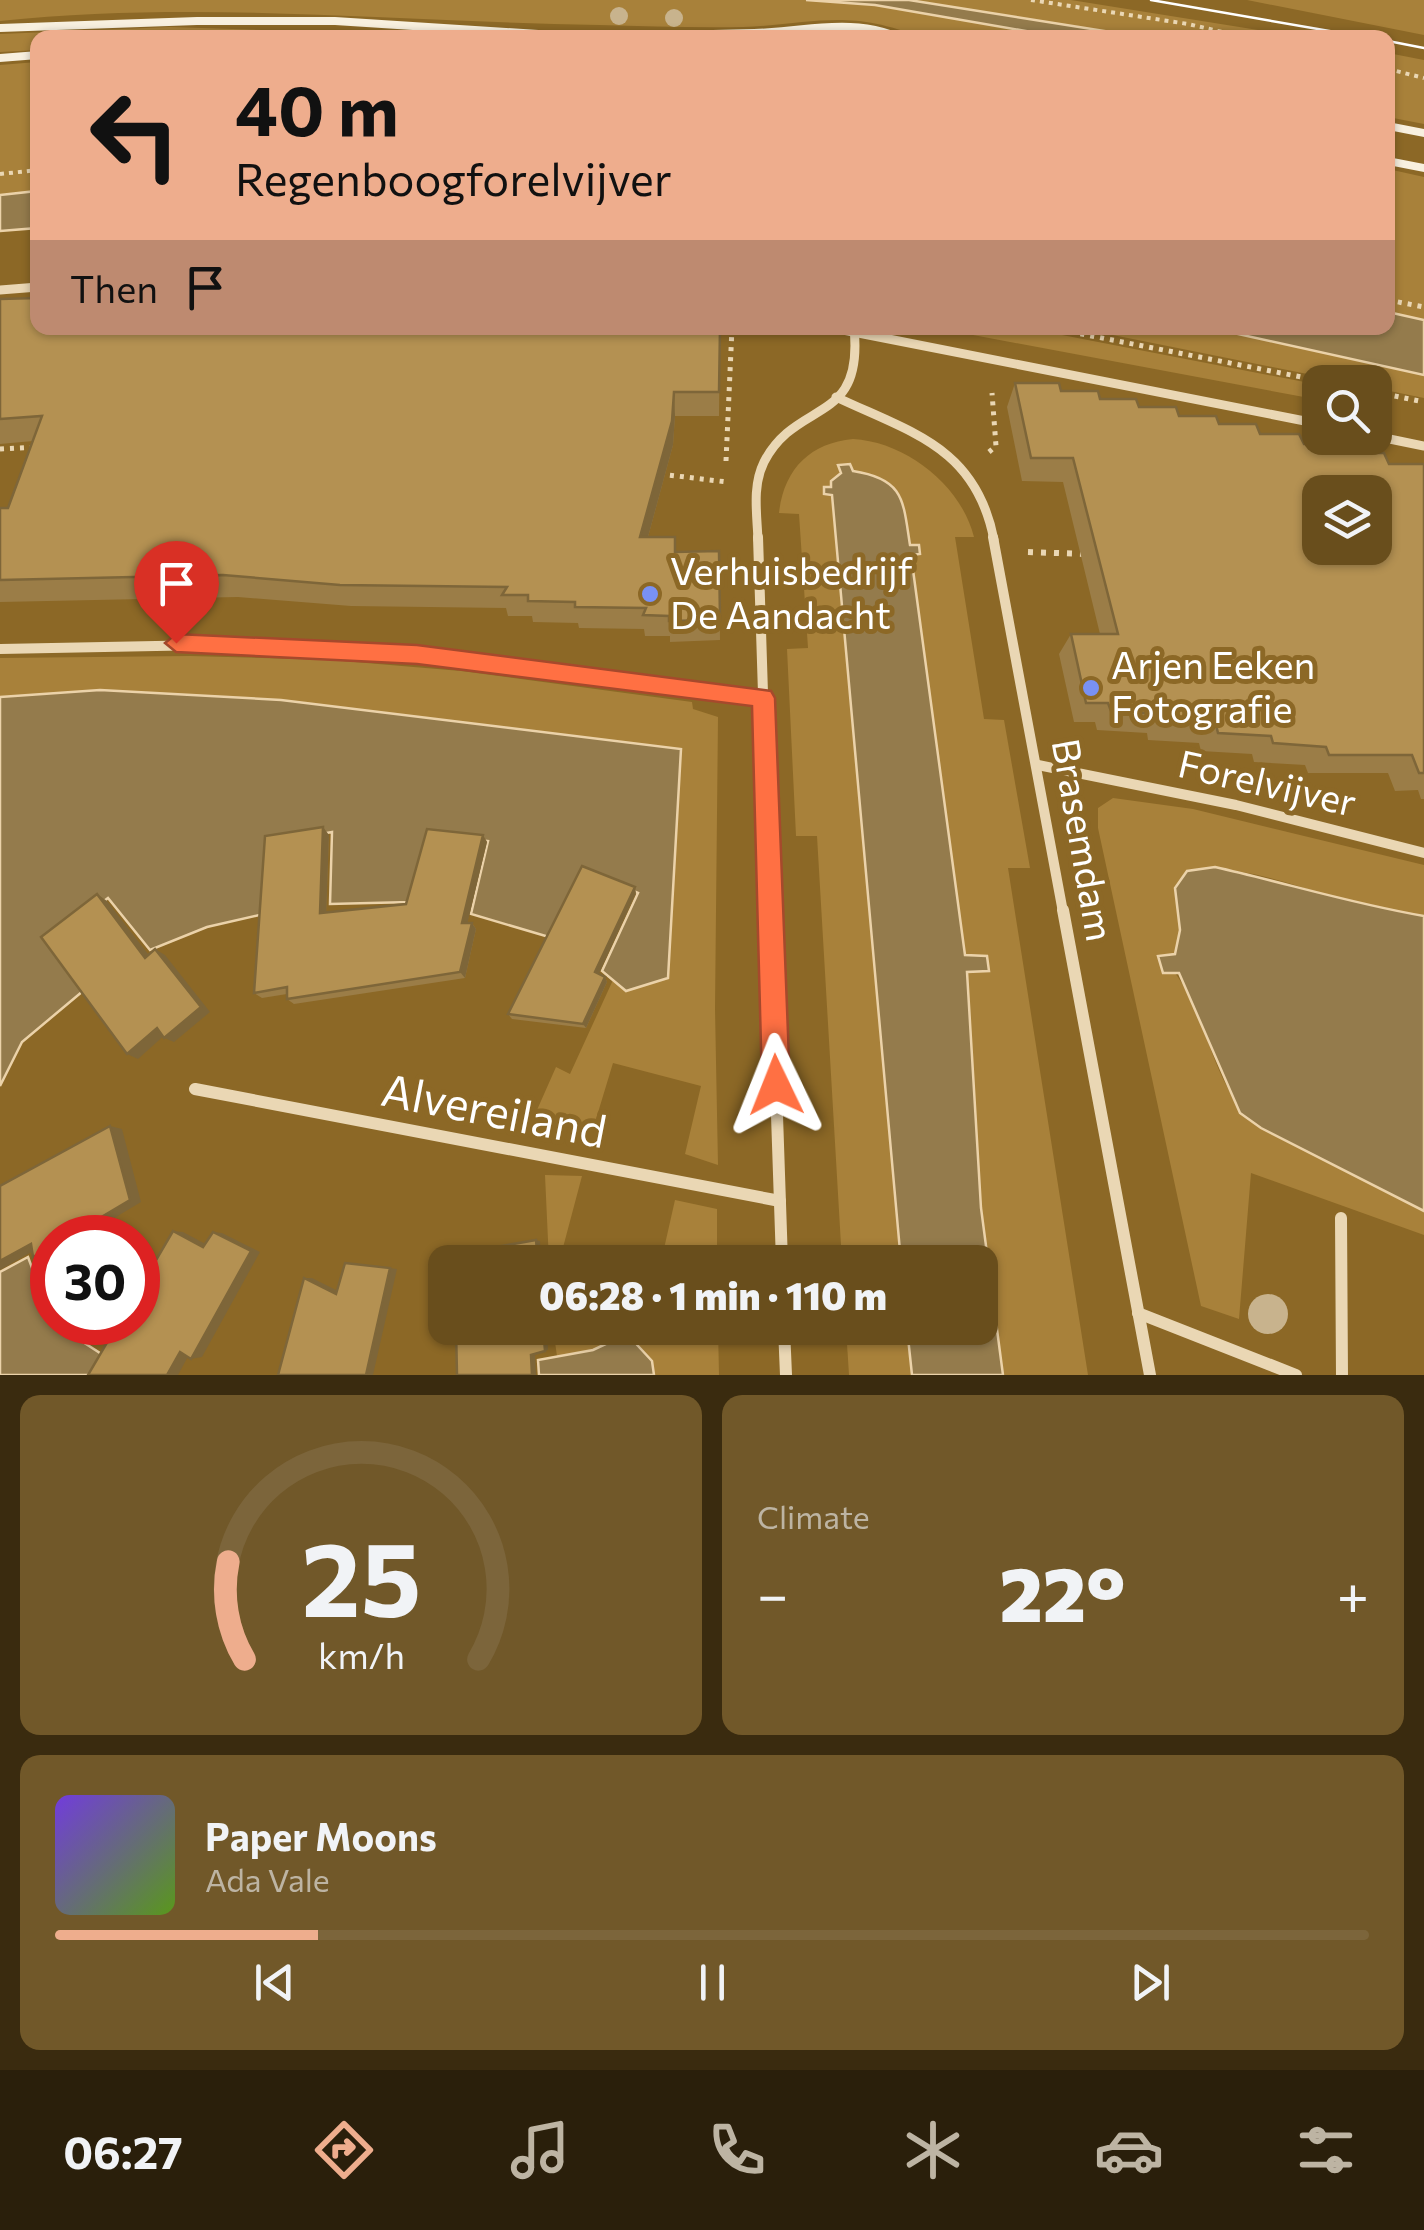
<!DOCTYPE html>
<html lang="en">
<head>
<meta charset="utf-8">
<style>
  :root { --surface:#694e1c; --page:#715829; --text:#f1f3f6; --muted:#bdb4a3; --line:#7c653b; --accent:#eead8d }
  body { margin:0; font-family:Commissioner,sans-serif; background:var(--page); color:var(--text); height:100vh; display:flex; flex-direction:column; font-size:38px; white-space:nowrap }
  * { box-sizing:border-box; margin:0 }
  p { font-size:32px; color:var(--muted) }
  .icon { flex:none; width:55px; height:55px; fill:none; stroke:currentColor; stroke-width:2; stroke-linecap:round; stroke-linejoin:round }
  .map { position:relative; height:1375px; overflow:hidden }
  .drawer { display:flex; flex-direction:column; gap:20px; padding:20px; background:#3a2b0f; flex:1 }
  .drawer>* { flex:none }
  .hud { position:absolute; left:30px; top:30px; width:1365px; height:305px; border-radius:20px; box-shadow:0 2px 8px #0004; background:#eead8d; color:#111; overflow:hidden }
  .buttons { position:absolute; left:1302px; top:365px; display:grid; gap:20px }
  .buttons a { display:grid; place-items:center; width:90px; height:90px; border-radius:20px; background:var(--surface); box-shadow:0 2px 8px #0004; font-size:50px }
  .speed { position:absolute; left:30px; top:1215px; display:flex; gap:20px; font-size:50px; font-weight:700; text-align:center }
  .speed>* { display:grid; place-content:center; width:130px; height:130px; border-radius:50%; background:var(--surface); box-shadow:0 2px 8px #0004; line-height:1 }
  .speed .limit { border:15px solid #d22; background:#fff; color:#111 }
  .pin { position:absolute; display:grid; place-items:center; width:85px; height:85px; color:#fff; margin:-102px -42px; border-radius:50% 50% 50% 0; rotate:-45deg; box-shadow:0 0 10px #0007 }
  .pin .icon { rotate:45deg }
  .me { position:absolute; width:110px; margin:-55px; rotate:358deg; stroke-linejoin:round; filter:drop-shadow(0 0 8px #0008) }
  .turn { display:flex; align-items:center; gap:35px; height:210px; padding:0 40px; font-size:45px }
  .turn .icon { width:130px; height:130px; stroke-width:2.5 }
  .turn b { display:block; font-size:70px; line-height:85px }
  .then { display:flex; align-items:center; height:95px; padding:0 40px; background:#0003; gap:20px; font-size:38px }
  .big { font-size:75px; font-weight:800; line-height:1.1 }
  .drawer .widget { flex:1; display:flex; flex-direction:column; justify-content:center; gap:15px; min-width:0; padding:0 35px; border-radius:20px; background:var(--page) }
  .drawer .dial { align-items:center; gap:0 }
  .dial svg { height:260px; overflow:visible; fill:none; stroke:var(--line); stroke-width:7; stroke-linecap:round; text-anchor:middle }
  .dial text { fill:var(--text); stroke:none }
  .song { display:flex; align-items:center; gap:30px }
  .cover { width:120px; height:120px; border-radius:15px; background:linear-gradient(135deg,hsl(260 70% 55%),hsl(90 70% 35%)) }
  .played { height:10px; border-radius:5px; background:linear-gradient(90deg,var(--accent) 20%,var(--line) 20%) }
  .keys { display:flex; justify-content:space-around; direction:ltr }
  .heat { display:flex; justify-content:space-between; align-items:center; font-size:55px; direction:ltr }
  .drawer .tiles { flex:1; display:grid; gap:20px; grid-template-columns:1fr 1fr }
  .widget:last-child { grid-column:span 2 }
  .trip { position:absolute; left:428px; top:1245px; width:570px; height:100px; border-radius:20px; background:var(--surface); box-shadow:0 2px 8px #0004; font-weight:800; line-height:100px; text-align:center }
  .menu { display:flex; height:160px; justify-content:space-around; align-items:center; background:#2a1f0b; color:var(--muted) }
  .menu .icon { width:70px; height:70px }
  .menu .current { color:var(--accent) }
  .menu b { font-size:45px; color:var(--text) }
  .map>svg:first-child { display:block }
  .green { fill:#a8813a }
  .water { fill:#947b4c; stroke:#ebd2a9; stroke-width:2.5 }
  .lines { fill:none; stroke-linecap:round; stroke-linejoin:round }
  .path-far2 { stroke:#ead7b4; stroke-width:4; stroke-dasharray:4 5; stroke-linecap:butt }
  .path-far1 { stroke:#ead7b4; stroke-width:5; stroke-dasharray:4 6; stroke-linecap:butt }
  .path { stroke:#ead7b4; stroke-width:6; stroke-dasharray:5 8; stroke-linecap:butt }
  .minor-far2 { stroke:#ead7b4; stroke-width:9 }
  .minor-far1 { stroke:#ead7b4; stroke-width:10 }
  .minor { stroke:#ead7b4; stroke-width:12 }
  .secondary { fill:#f8f0df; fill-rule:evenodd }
  .tram { stroke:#fff; stroke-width:2.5 }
  .tree { fill:#c8b38d }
  .wall { fill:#9b7d47 }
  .shaded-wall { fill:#7e6639 }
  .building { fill:#b49152; stroke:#7e6639; stroke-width:2.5; fill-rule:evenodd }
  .route { fill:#ff7043; stroke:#a6492c; stroke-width:2.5 }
  .poi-dot { fill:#7991f4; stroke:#8c6826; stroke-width:4 }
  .labels { text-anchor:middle; stroke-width:10; stroke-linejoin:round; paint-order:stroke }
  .poi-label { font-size:38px; fill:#fff; stroke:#8c6826; text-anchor:start }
  .street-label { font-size:38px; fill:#fff; stroke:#8c6826 }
  .near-street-label { font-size:45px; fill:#fff; stroke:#8c6826 }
</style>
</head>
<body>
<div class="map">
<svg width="1424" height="1375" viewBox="0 0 1424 1375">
  <rect width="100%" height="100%" fill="#8c6826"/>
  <g class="green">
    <path d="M0 0H1071L1302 37 922 38C848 8 816 24 743 27 695 28 647 26 599 25 399 22 200 0 0 21Z"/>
    <polygon points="1247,0 1424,0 1424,35"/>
    <polygon points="170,27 478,37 38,38 37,50 0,52 0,34"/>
    <polygon points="1388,53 1424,60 1424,124 1388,117"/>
    <polygon points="37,62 37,191 0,195 0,65"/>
    <polygon points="1388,169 1424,177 1424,320 1388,312"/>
    <polygon points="936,328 1026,328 1320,385 1320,400"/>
    <polygon points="1078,328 1211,328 1424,375 1424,398 1375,388 1375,382 1347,382"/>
    <path d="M853 439C906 442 961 485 974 537H955L984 719 1004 720 1030 868H1008L1088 1375H1003L981 1208 967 971 989 970 986 956H965L911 554 918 545 910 546C903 501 897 467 841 473L825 494H832L901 1262H842L817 836H796L787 649 808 648 799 514 779 513C784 469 810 443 853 439Z"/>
    <polygon points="190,656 331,660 461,671 692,702 693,709 718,717 715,1009 718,1165 685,1154 701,1086 613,1063 593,1129 537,1110 556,1067 570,1074 613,980 626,991 681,749 281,700 100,690 0,697 0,658"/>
    <path d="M1113 798 1193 809 1424 865V916C1399 912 1371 911 1347 903 1297 885 1241 864 1187 870L1175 888 1180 930 1175 955 1159 956C1211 1000 1205 1088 1262 1128L1424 1211V1235L1251 1173 1239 1319 1201 1306 1098 828V808Z"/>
    <polygon points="545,1175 582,1176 561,1255 585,1262 549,1262"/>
    <polygon points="675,1200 717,1209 717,1262 661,1262"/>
    <polygon points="553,1328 718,1328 719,1375 654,1375 652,1361 627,1334 593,1350 557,1356"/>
    <polygon points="846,1328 907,1328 912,1375 849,1375"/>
  </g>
  <g class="water">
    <polygon points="806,0 909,0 1142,37 1060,37 875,5"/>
    <polygon points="37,191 37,228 0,231 0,195"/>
    <polygon points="1388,312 1424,320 1424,375 1211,328 1388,328"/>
    <path d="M850 464 853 471C905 479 903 501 910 545H919L920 554 911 555 965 955 987 956 989 971 967 972 981 1208 1003 1375H912L907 1328H980V1262H901L832 495 824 494V487H831V481L841 473 838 465Z"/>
    <polygon points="100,690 281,700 681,749 668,978 626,991 602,971 638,893 584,869 549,937 471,914 488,841 430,834 411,902 330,904 332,832 270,843 264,914 207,927 150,950 108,898 49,943 83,991 22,1042 0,1086 0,697"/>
    <path d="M1215 867C1286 883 1353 904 1424 916V1211L1261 1128 1240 1113 1179 973H1163L1158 956 1175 954 1180 930 1175 888 1187 871Z"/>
    <polygon points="28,1257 52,1322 106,1357 95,1375 0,1375 0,1272"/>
    <polygon points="627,1334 652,1361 654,1375 539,1375 538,1360 593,1350"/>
  </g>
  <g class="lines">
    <g class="path-far2">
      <polyline points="1031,0 1188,24 1248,38"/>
      <polyline points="1388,69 1424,78"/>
      <polyline points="0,174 38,170"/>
    </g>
    <g class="path-far1">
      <polyline points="1388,300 1424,307"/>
      <polyline points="1051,328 1327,382"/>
      <polyline points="1375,392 1424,402"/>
      <polyline points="0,449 39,447"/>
      <polyline points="989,452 996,446 992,393"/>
      <polyline points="726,461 732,328"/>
      <polyline points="660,474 727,482"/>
    </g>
    <polyline class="path" points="1028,552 1085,554"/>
    <g class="minor-far2">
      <polyline points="0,290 38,287"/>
      <polyline points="833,328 1320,424"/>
      <path d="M836 397C912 433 976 447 994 540"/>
      <polyline points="1375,436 1424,446"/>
      <path d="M758 540C757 514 752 486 764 462 797 398 864 426 854 328"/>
    </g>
    <g class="minor-far1">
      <polyline points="758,537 770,912"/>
      <polyline points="993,537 1063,912"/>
      <polyline points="0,649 208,645 365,650 763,697"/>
      <polyline points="1038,765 1236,805 1424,853"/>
    </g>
    <g class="minor">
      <polyline points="770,910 782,1262"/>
      <polyline points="1063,910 1150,1375"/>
      <polyline points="195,1089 780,1201"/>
      <polyline points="1341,1218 1342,1375"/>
      <polyline points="1138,1313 1296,1375"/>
      <polyline points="784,1328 786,1375"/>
    </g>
    <g class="secondary">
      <path d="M197 17H335L584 33 590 30C645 30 699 31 754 29 803 28 862 11 907 38L846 31 755 37 537 38 335 25H197L0 32V24Z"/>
      <polygon points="38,51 38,59 0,62 0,54"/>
      <polygon points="1388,122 1424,129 1424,137 1388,130"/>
      <polygon points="1388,157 1424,164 1424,172 1388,165"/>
    </g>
    <g class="tram">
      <polyline points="1151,0 1370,38"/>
      <polyline points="1388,41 1424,48"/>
    </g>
  </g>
  <g class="tree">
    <circle cx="619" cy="16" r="9"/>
    <circle cx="674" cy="18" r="9"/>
    <circle cx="1268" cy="1314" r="20"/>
  </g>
  <g class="wall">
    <polygon points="0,299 720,328 719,416 675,416 673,445 648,537 675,537 676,552 719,551 720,640 670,642 670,636 645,636 644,629 579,628 578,623 533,622 532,616 508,616 506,608 351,606 238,597 0,602 0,508 8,508 33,441 0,444"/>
    <polygon points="1015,383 1219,424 1389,464 1424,464 1424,799 1421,799 1418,790 1395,791 1388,773 1308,773 1305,765 1254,762 1252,754 1201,751 1199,743 1148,740 1147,733 1097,730 1095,722 1074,722 1059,654 1071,634 1100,634 1063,482 1022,481 1007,407"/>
    <polygon points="329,835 326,913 406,904 483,835 487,842 467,923 472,923 476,929 465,978 294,1004 287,999 287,994 262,998 254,993"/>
    <polygon points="636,893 598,974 605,977 607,982 586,1028 512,1019 508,1014"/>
  </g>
  <g class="shaded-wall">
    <polygon points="674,392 675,416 673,445 642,559 640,537"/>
    <polygon points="323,827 329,835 326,920 320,913"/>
    <polygon points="483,835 487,842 466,929 462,923"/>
    <polygon points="635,887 636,893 597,978 595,972"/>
    <polygon points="97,894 107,901 155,963 145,958"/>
    <polygon points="472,923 476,929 465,978 460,972"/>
    <polygon points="155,949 165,955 210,1012 174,1042 164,1038"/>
    <polygon points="605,977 607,982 586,1028 583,1024"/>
    <polygon points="157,1028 167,1033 138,1059 127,1054"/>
    <polygon points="110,1126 122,1129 141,1202 81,1238 66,1238"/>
    <polygon points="173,1231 183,1232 213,1248 203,1247"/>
    <polygon points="213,1232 222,1233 260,1252 202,1357 191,1359"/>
    <polygon points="536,1240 540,1241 541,1262 538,1262"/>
    <polygon points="31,1244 44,1245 0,1270 0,1261"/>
    <polygon points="52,1246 52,1254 46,1257 33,1257"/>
    <polygon points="390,1268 397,1269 373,1375 366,1375"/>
    <polygon points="304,1278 312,1278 344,1294 336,1294"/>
    <polygon points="543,1328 547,1328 548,1350 545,1351"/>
    <polygon points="191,1351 178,1375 167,1375 180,1352"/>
    <polygon points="535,1353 536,1375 532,1375 531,1355"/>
  </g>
  <g class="building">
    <polygon points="38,298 38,328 720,328 719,392 674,392 672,421 640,537 675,537 675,552 719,551 720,620 669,621 669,616 643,615 646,608 575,607 575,602 528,601 528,595 502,595 507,587 340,585 223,575 0,580 0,508 8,508 42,416 0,419 0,299"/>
    <path d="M1015 383H1059L1061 391H1098L1100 399H1136L1139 407H1176L1179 416H1216L1219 424H1256L1260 434H1299L1304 444H1342L1346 453H1384L1389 464H1424V773H1419L1412 755H1329L1326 747 1273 743 1271 736 1218 733 1216 725 1163 721 1162 714 1111 711 1108 703H1086L1071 634H1118L1073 458H1031ZM1320 492H1375V548H1320Z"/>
    <polygon points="323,827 320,913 406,904 427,829 483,835 462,923 472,923 460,972 287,999 287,987 254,993 265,836"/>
    <polygon points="582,866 635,887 595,972 605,977 583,1024 508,1014"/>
    <polygon points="97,894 145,958 155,949 201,1007 164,1038 157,1028 127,1054 41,937"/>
    <polygon points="110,1126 130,1200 66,1238 52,1238 52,1246 33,1257 31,1244 0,1261 0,1186"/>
    <polygon points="173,1231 203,1247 213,1232 251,1251 191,1359 180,1352 167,1375 88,1375 119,1322 138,1322 138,1291"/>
    <polygon points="536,1240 538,1262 491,1262 490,1248"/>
    <polygon points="345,1263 390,1268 366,1375 278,1375 304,1278 336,1294"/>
    <polygon points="456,1328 543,1328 545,1351 531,1355 532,1375 457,1375"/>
  </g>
  <polygon class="route" points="176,634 417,645 771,691 775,698 790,1085 786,1095 776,1099 766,1095 762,1085 752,706 417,664 176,652 165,643"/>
  <g class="poi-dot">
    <circle cx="650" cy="594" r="10"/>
    <circle cx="1091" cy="688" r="10"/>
  </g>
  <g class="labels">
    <g class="poi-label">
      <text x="670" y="585">Verhuisbedrijf<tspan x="670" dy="44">De Aandacht</tspan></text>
      <text x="1111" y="679">Arjen Eeken<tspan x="1111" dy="44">Fotografie</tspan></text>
    </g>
    <g class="street-label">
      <text transform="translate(1267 784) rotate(13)" y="13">Forelvijver</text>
      <text transform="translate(1082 840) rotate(80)" y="13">Brasemdam</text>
    </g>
    <g class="near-street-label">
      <text transform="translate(494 1111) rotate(11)" y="16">Alvereiland</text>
    </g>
  </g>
</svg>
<div class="buttons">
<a><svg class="icon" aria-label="search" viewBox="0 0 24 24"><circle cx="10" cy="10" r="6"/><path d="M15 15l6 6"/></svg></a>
<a><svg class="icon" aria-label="layers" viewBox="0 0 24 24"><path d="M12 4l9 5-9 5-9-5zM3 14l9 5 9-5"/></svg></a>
</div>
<div class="speed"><div class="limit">30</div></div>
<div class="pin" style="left:176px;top:643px;background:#d93025"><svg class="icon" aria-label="arrive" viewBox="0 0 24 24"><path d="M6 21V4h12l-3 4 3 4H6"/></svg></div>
<svg class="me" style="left:776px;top:1085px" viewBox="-20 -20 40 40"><path d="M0-17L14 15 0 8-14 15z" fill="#ff7043" stroke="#fff" stroke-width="4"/></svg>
<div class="trip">06:28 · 1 min · 110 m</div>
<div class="hud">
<div class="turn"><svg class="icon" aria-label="left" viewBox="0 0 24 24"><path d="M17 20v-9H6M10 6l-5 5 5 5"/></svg><div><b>40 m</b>Regenboogforelvijver</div></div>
<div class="then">Then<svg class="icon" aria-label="arrive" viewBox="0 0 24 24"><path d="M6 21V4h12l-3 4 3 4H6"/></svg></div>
</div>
</div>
<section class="drawer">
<div class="tiles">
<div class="widget dial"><svg viewBox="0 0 100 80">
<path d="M14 69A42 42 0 1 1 86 69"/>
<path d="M14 69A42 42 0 0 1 9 39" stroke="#eead8d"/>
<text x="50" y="56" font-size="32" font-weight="700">25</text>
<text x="50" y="72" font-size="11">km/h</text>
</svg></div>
<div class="widget"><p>Climate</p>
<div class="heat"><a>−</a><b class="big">22°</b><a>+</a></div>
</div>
<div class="widget">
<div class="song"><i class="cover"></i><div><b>Paper Moons</b><p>Ada Vale</p></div></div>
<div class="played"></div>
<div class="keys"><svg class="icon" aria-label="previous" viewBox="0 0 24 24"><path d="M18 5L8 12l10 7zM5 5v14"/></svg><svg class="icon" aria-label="pause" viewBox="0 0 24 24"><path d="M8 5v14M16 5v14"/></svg><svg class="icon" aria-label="next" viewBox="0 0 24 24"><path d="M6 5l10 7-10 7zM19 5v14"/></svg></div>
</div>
</div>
</section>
<nav class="menu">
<b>06:27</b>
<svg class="icon current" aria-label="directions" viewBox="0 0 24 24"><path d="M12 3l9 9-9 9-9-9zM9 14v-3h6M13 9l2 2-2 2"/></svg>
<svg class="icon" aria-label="music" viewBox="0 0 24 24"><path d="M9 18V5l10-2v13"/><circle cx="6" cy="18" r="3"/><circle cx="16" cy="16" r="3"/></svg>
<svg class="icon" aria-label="phone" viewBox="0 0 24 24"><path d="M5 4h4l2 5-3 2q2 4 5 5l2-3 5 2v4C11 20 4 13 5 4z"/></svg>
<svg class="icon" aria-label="climate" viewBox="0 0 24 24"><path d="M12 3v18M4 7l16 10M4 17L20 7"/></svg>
<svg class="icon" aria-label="car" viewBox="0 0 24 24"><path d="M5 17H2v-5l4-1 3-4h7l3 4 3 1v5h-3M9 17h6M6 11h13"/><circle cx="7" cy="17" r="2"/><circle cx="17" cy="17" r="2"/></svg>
<svg class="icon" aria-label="filters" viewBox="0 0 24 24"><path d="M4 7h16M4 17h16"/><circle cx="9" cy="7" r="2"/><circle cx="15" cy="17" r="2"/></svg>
</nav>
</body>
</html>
